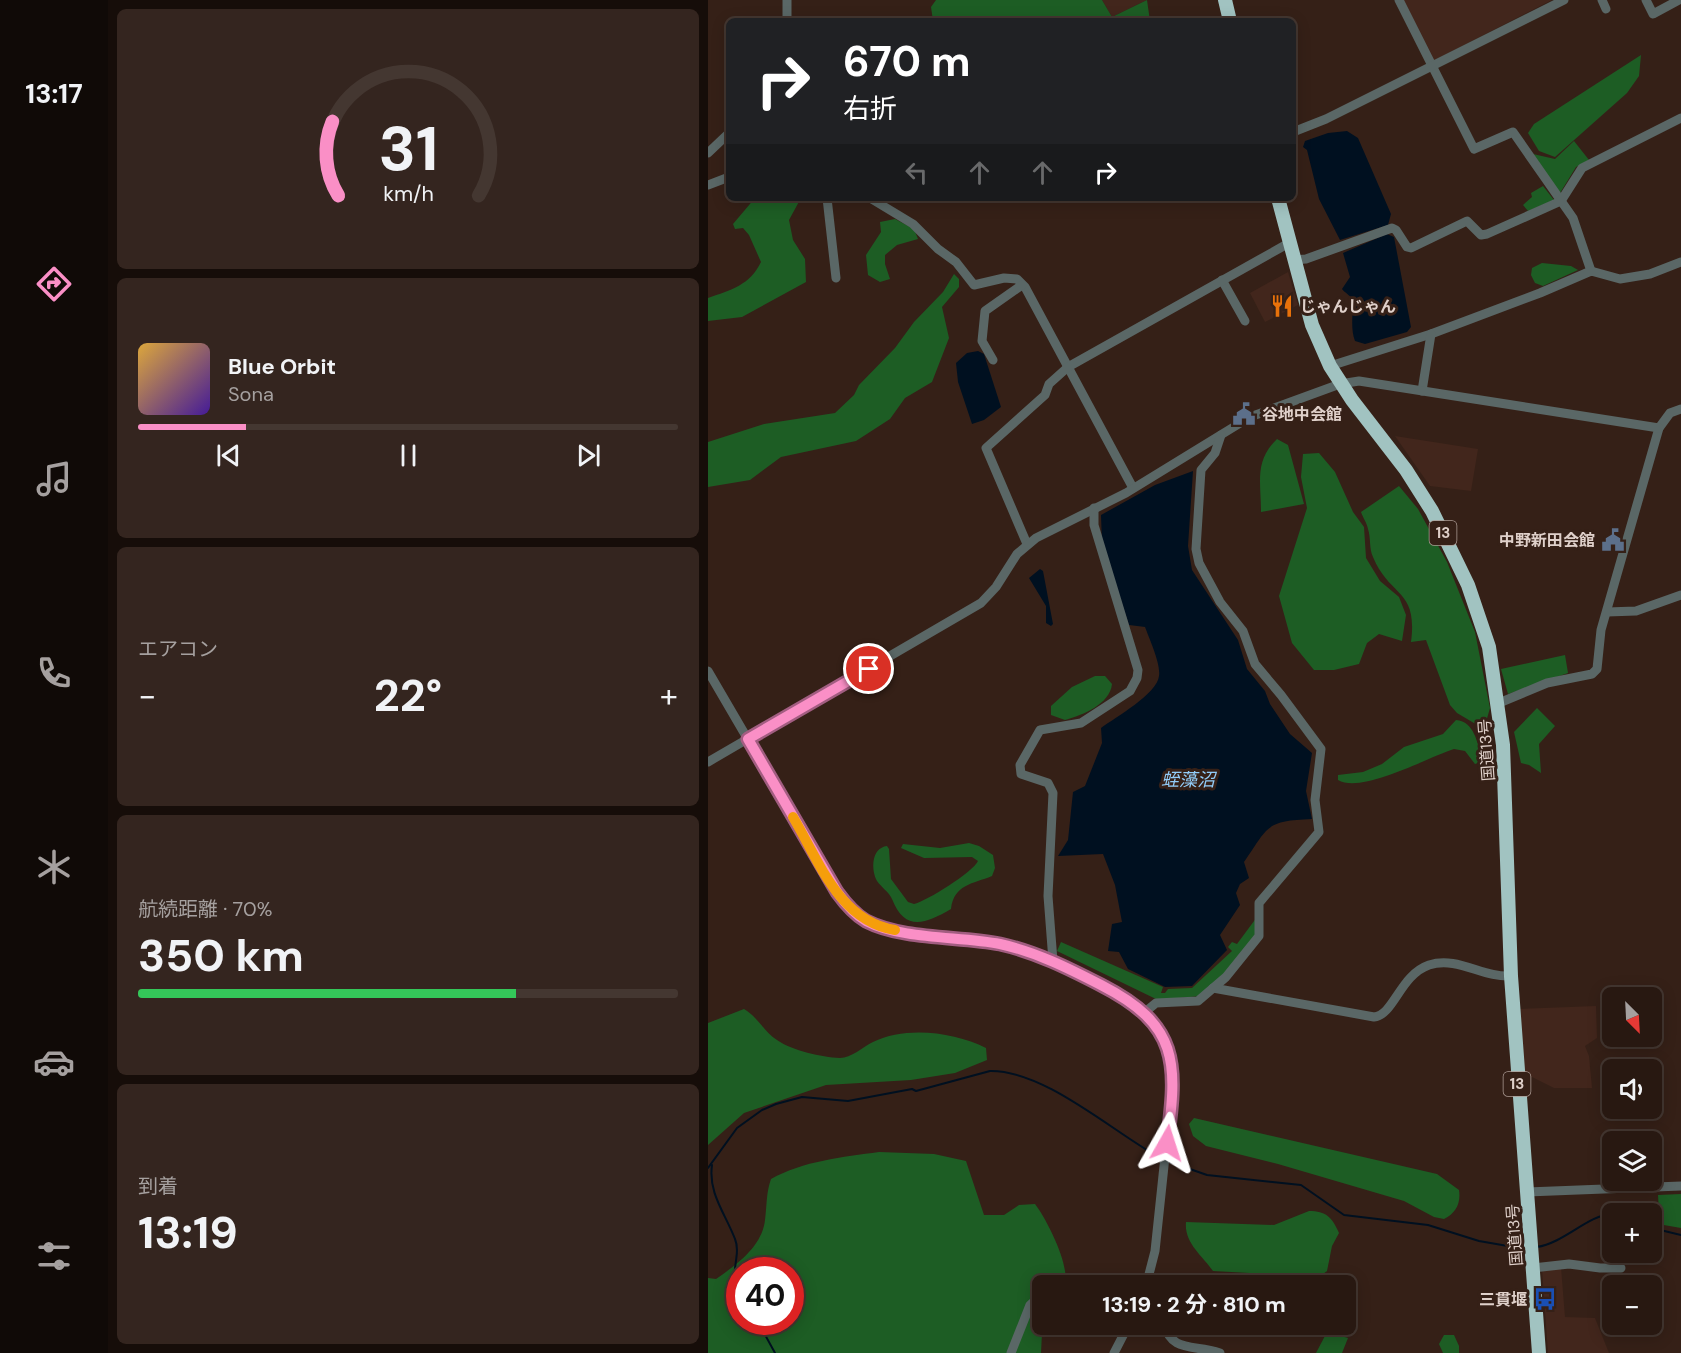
<!DOCTYPE html>
<html lang="ja">
<head>
<meta charset="utf-8">
<style>
  :root { --surface:#281811; --page:#34251f; --text:#f1f3f6; --muted:#a5a09f; --line:#443731; --accent:#fa8fc6 }
  body { margin:0; font-family:"DM Sans","Noto Sans JP",sans-serif; background:var(--page); color:var(--text); height:100vh; display:flex; flex-direction:column; font-size:22px; white-space:nowrap }
  * { box-sizing:border-box; margin:0 }
  p { font-size:20px; color:var(--muted) }
  .icon { flex:none; width:33px; height:33px; fill:none; stroke:currentColor; stroke-width:2; stroke-linecap:round; stroke-linejoin:round }
  .map { position:relative; flex:1; overflow:hidden }
  .side { display:flex; flex-direction:column; gap:9px; padding:9px; background:#160d09; width:600px }
  .side>* { flex:none }
  .top-card { position:absolute; left:18px; top:18px; width:570px; height:183px; border-radius:9px; box-shadow:0 3px 15px #0003,0 0 0 2px var(--line); background:#202124; color:#fff; overflow:hidden }
  .needle { width:39px; rotate:156deg }
  .buttons { position:absolute; left:894px; top:987px; display:grid; gap:12px }
  .buttons a { display:grid; place-items:center; width:60px; height:60px; border-radius:9px; background:var(--surface); box-shadow:0 3px 15px #0003,0 0 0 2px var(--line); font-size:30px }
  .speed { position:absolute; left:18px; top:1257px; display:flex; gap:12px; font-size:30px; font-weight:700; text-align:center }
  .speed>* { display:grid; place-content:center; width:78px; height:78px; border-radius:50%; background:var(--surface); box-shadow:0 3px 15px #0003,0 0 0 2px var(--line); line-height:1 }
  .speed .limit { border:9px solid #d22; background:#fff; color:#111 }
  .pin { position:absolute; display:grid; place-items:center; width:51px; height:51px; color:#fff; margin:-26px; border:3px solid #fff; border-radius:50%; box-shadow:0 2px 6px #0007 }
  .me { position:absolute; width:66px; margin:-33px; rotate:6deg; stroke-linejoin:round; filter:drop-shadow(0 0 4px #0008) }
  .turn { display:flex; align-items:center; gap:21px; height:126px; padding:0 18px; font-size:27px }
  .turn .icon { width:78px; height:78px; stroke-width:2.5 }
  .turn b { display:block; font-size:42px; line-height:51px }
  .lanes { display:flex; align-items:center; height:57px; padding:0 18px; background:#0003; justify-content:center; gap:30px; direction:ltr }
  .lanes .off { opacity:.35 }
  .big { font-size:45px; font-weight:700; line-height:1.1 }
  .side .tile { flex:1; display:flex; flex-direction:column; justify-content:center; gap:9px; min-width:0; padding:0 21px; border-radius:9px; background:var(--page) }
  .side .dial { align-items:center; gap:0 }
  .dial svg { height:156px; overflow:visible; fill:none; stroke:var(--line); stroke-width:7; stroke-linecap:round; text-anchor:middle }
  .dial text { fill:var(--text); stroke:none }
  .song { display:flex; align-items:center; gap:18px }
  .cover { width:72px; height:72px; border-radius:9px; background:linear-gradient(135deg,hsl(40 70% 55%),hsl(260 70% 35%)) }
  .played { height:6px; border-radius:3px; background:linear-gradient(90deg,var(--accent) 20%,var(--line) 20%) }
  .keys { display:flex; justify-content:space-around; direction:ltr }
  .heat { display:flex; justify-content:space-between; align-items:center; font-size:33px; direction:ltr }
  .charge { height:9px; border-radius:4px; background:linear-gradient(90deg,#34c759 70%,var(--line) 0) }
  .trip { position:absolute; left:324px; top:1275px; width:324px; height:60px; border-radius:9px; background:var(--surface); box-shadow:0 3px 15px #0003,0 0 0 2px var(--line); font-weight:700; line-height:60px; text-align:center }
  main { display:flex; flex:1; min-height:0 }
  .tab-bar { display:flex; flex-direction:column; width:108px; justify-content:space-around; align-items:center; background:#100a07; color:var(--muted) }
  .tab-bar .icon { width:42px; height:42px }
  .tab-bar .active { color:var(--accent) }
  .tab-bar b { font-size:27px; color:var(--text) }
  .map>svg:first-child { display:block }
  .built { fill:#42261c }
  .green { fill:#1d5d24; fill-rule:evenodd }
  .water { fill:#001020 }
  .lines { fill:none; stroke-linecap:round; stroke-linejoin:round }
  .stream { stroke:#001020; stroke-width:2 }
  .minor { stroke:#5a6766; stroke-width:9 }
  .highway { stroke:#a1c3c1; stroke-width:14 }
  .route-casing { stroke:#a25d81; stroke-width:15 }
  .route { stroke:#fa8fc6; stroke-width:10 }
  .slow { stroke:#f59e0b; stroke-width:10 }
  .labels { text-anchor:middle; stroke-width:6; stroke-linejoin:round; paint-order:stroke }
  .shield { fill:#352017; stroke:#ac9b94; stroke-width:1.5 }
  .shield-label { font-size:15px; font-weight:bold; fill:#dfd0ca }
  .poi-label { font-size:16px; font-weight:bold; fill:#dfd0ca; stroke:#352017; text-anchor:start }
  .street-label { font-size:16px; fill:#dfd0ca; stroke:#352017 }
  .water-label { font-size:18px; font-style:italic; fill:#92ccf8; stroke:#352017 }
</style>
</head>
<body>
<main>
<nav class="tab-bar">
<b>13:17</b>
<svg class="icon active" aria-label="directions" viewBox="0 0 24 24"><path d="M12 3l9 9-9 9-9-9zM9 14v-3h6M13 9l2 2-2 2"/></svg>
<svg class="icon" aria-label="music" viewBox="0 0 24 24"><path d="M9 18V5l10-2v13"/><circle cx="6" cy="18" r="3"/><circle cx="16" cy="16" r="3"/></svg>
<svg class="icon" aria-label="phone" viewBox="0 0 24 24"><path d="M5 4h4l2 5-3 2q2 4 5 5l2-3 5 2v4C11 20 4 13 5 4z"/></svg>
<svg class="icon" aria-label="climate" viewBox="0 0 24 24"><path d="M12 3v18M4 7l16 10M4 17L20 7"/></svg>
<svg class="icon" aria-label="car" viewBox="0 0 24 24"><path d="M5 17H2v-5l4-1 3-4h7l3 4 3 1v5h-3M9 17h6M6 11h13"/><circle cx="7" cy="17" r="2"/><circle cx="17" cy="17" r="2"/></svg>
<svg class="icon" aria-label="filters" viewBox="0 0 24 24"><path d="M4 7h16M4 17h16"/><circle cx="9" cy="7" r="2"/><circle cx="15" cy="17" r="2"/></svg>
</nav>
<section class="side">
<div class="tile dial"><svg viewBox="0 0 100 80">
<path d="M14 69A42 42 0 1 1 86 69"/>
<path d="M14 69A42 42 0 0 1 11 31" stroke="#fa8fc6"/>
<text x="50" y="56" font-size="32" font-weight="700">31</text>
<text x="50" y="72" font-size="11">km/h</text>
</svg></div>
<div class="tile">
<div class="song"><i class="cover"></i><div><b>Blue Orbit</b><p>Sona</p></div></div>
<div class="played"></div>
<div class="keys"><svg class="icon" aria-label="previous" viewBox="0 0 24 24"><path d="M18 5L8 12l10 7zM5 5v14"/></svg><svg class="icon" aria-label="pause" viewBox="0 0 24 24"><path d="M8 5v14M16 5v14"/></svg><svg class="icon" aria-label="next" viewBox="0 0 24 24"><path d="M6 5l10 7-10 7zM19 5v14"/></svg></div>
</div>
<div class="tile"><p>エアコン</p>
<div class="heat"><a>−</a><b class="big">22°</b><a>+</a></div>
</div>
<div class="tile"><p>航続距離 · 70%</p><b class="big">350 km</b><div class="charge"></div></div>
<div class="tile"><p>到着</p><b class="big">13:19</b></div>
</section>
<div class="map">
<svg width="973" height="1353" viewBox="0 0 973 1353">
  <rect width="100%" height="100%" fill="#352017"/>
  <g class="built">
    <polygon points="394,0 439,0 404,17"/>
    <polygon points="694,0 844,0 725,61"/>
    <polygon points="580,272 590,305 557,322 542,293"/>
    <polygon points="687,436 770,449 763,491 722,486"/>
    <polygon points="888,1006 889,1038 877,1046 881,1056 884,1088 846,1088 816,1073 812,1009"/>
    <polygon points="853,1267 857,1317 887,1318 901,1353 840,1353 834,1269"/>
  </g>
  <g class="green">
    <polygon points="228,0 394,0 404,17 439,0 442,21 225,21 223,7"/>
    <polygon points="933,55 931,76 919,93 847,157 831,151 820,133 826,124"/>
    <polygon points="866,141 881,160 868,167 852,193 825,154 847,159"/>
    <polygon points="835,186 846,200 820,211 815,205 824,197 823,193"/>
    <path d="M47 198H93L81 220 85 240 97 259 98 282 34 317 0 321V298C23 290 42 285 53 262L41 235 35 228 27 229 25 224Z"/>
    <polygon points="187,219 206,229 210,239 189,245 177,255 177,264 182,279 172,282 160,275 158,255 173,232 172,222"/>
    <polygon points="834,263 863,266 870,270 835,286 827,283 823,275 824,268"/>
    <polygon points="246,274 251,279 251,287 234,307 241,338 224,382 197,398 182,419 148,441 73,457 42,480 0,487 0,442 56,424 127,413 146,395 151,385 187,348 206,322 235,292"/>
    <path d="M569 439 580 445 596 504 553 512C553 482 546 461 569 439Z"/>
    <polygon points="611,453 627,472 645,512 656,527 658,558 672,581 691,597 698,615 694,641 671,634 659,643 651,664 626,670 606,670 584,643 571,596 599,508 593,477 595,454"/>
    <path d="M691 486 710 509 739 562 767 632 782 708 776 729 749 713 742 705 718 640 703 642C710 588 682 598 665 557 661 549 663 538 660 529 659 523 655 518 653 512Z"/>
    <polygon points="857,655 860,673 800,694 793,669"/>
    <path d="M387 676H397L404 684C402 704 375 715 357 720L343 715V706L364 687Z"/>
    <polygon points="829,708 847,726 831,744 833,773 821,765 813,763 806,732"/>
    <path d="M748 720C767 722 768 742 775 757L773 762 767 764 757 751 746 749C718 758 654 794 630 780V775L655 772 674 764 696 747 735 734Z"/>
    <path d="M261 843 271 846 285 855 287 868 284 876C265 884 246 884 243 909 217 924 197 932 184 899 181 892 173 887 169 881 163 870 163 848 179 846L181 849 183 879 200 902 206 904C219 901 265 872 270 861L264 857 216 858 193 848 195 844 232 848Z"/>
    <polygon points="549,917 548,935 527,963 492,996 450,1000 349,951 353,942 455,987 453,993 457,993 460,989 484,988 524,951 520,947 524,942 529,944"/>
    <path d="M36 1009C50 1017 56 1032 69 1040 85 1051 113 1057 132 1058 143 1058 155 1047 165 1042 198 1026 246 1032 278 1048L279 1060 247 1073 203 1080 118 1085 36 1113 0 1145V1023Z"/>
    <path d="M486 1118 729 1174 751 1190C753 1203 748 1213 736 1219L726 1217 696 1201 570 1164 498 1146 485 1136 481 1124Z"/>
    <path d="M171 1152 226 1154 258 1161 276 1215H296L311 1205 327 1204C338 1218 364 1268 356 1285L334 1286V1324L338 1325 334 1333 333 1353H0V1278L8 1279C28 1265 54 1247 57 1220 59 1205 58 1193 63 1179 95 1161 135 1157 171 1152ZM32 1270H82V1322H32Z"/>
    <polygon points="973,1194 973,1228 944,1223 944,1214 934,1213 951,1212 950,1195"/>
    <path d="M601 1211C618 1211 624 1217 631 1233L624 1246 619 1271 611 1277 505 1271C494 1255 476 1243 478 1222L566 1225Z"/>
    <polygon points="619,1332 640,1338 634,1353 608,1353"/>
    <polygon points="736,1335 746,1335 751,1346 751,1353 735,1353 731,1344"/>
  </g>
  <g class="water">
    <polygon points="639,131 650,138 683,214 680,225 632,240 611,199 599,150 595,147 597,141 620,133"/>
    <path d="M679 234 686 237 703 327 699 332 657 344 647 341C641 326 647 304 644 299 642 295 637 293 634 289L642 277 635 253Z"/>
    <polygon points="270,351 276,354 293,407 276,420 264,424 250,382 248,363 259,353"/>
    <path d="M485 471 480 546 484 570 530 640 539 669 557 691 562 704 582 734 604 753 598 791 604 819C557 821 561 826 536 862L541 878 532 884 528 893 532 905 512 935 519 950 484 986 457 987 420 969 411 952 400 951 404 924 414 922 407 885 395 854 350 856 360 840 365 792 377 786 394 743 393 728C408 717 449 694 451 676 453 664 441 638 437 627L421 625 394 543 393 515 447 485Z"/>
    <polygon points="332,569 335,571 345,624 343,626 338,623 338,606 321,578"/>
  </g>
  <g class="lines">
    <g class="stream">
      <polyline points="459,1161 499,1175 593,1185 636,1215 720,1225 771,1241 817,1249"/>
      <path d="M4 1165C0 1193 17 1213 27 1239 34 1256 19 1276 32 1293"/>
      <path d="M0 1168 29 1128 54 1110 68 1104 94 1097 140 1101 204 1089 208 1091 282 1071C337 1070 406 1133 454 1159"/>
      <polyline points="944,1228 973,1235"/>
      <path d="M829 1247C856 1243 880 1215 904 1214"/>
      <polyline points="50,1322 67,1353"/>
    </g>
    <g class="minor">
      <polyline points="79,0 79,21"/>
      <polyline points="691,0 766,149 805,132 865,218 883,271"/>
      <polyline points="894,0 898,9"/>
      <polyline points="938,0 945,14 971,0"/>
      <polyline points="585,132 618,119 856,0"/>
      <polyline points="0,153 21,133"/>
      <polyline points="0,185 21,177"/>
      <polyline points="119,198 128,278"/>
      <polyline points="162,198 205,224 230,249 248,262 266,285 296,278 309,279 317,287 425,488"/>
      <polyline points="586,260 598,259 684,228 688,230 699,247 703,248 759,221 773,235 779,234 853,201 874,168 973,118"/>
      <polyline points="514,280 537,321"/>
      <polyline points="285,360 274,341 277,311 314,285"/>
      <polyline points="622,366 723,334 832,293 883,271 912,279 942,274 973,262"/>
      <polyline points="714,391 723,334"/>
      <polyline points="319,544 278,448 337,395 341,384 360,367 581,243"/>
      <polyline points="899,612 928,611 973,595"/>
      <path d="M0 671 129 892C137 903 146 914 158 921 195 940 251 936 292 944 334 953 423 990 447 1025 459 1042 463 1061 465 1081L447 1251 438 1286"/>
      <polyline points="791,703 839,683 884,674 889,669 893,630 951,428 962,413 973,409"/>
      <polyline points="0,762 273,603 288,587 309,554 328,538 418,493 542,417 632,384 651,381 951,428"/>
      <polyline points="345,961 340,896 345,793 340,783 313,774 312,765 332,730 373,723 422,691 429,678 430,670 386,525 386,508"/>
      <path d="M505 988 666 1017C686 1015 692 975 721 965 750 956 775 978 803 976"/>
      <polyline points="437,1012 448,1003 490,1001 518,977 551,936 551,903 611,832 607,800 613,749 573,695 547,664 535,631 512,602 491,563 488,549 493,470 507,453 513,435"/>
      <polyline points="819,1192 973,1186"/>
      <polyline points="825,1268 861,1264 892,1268 913,1268"/>
      <polyline points="371,1286 417,1286"/>
      <path d="M456 1324C464 1353 485 1344 512 1353"/>
      <polyline points="303,1353 322,1305 334,1294"/>
      <polyline points="406,1353 421,1324"/>
    </g>
    <g class="highway">
      <polyline points="517,0 522,21"/>
      <polyline points="570,198 604,325 622,366 644,400 698,470 724,511 760,585 781,647 795,745 803,976 831,1353"/>
    </g>
  </g>
  <g class="lines">
    <g class="route-casing">
      <path id="route" d="M161 669 40 739 129 892C137 903 146 914 158 921 195 940 251 936 292 944 328 952 360 968 393 985 471 1025 470 1062 459 1143"/>
    </g>
    <use href="#route" class="route"/>
    <path class="slow" d="M85 817C111 861 131 921 187 930"/>
  </g>
  <defs>
    <g id="restaurant-bare" transform="scale(1.8)"><path d="M-5-6h1v4h1v-4h1v4h1v-4h1v5L-1.5 .5V6h-2V.5L-5-1ZM5-6V6H3V1.5H1.5Q1.5-4 5-6Z" fill="#e8710a" stroke="#352017" stroke-width="2.5" paint-order="stroke"/></g>
    <g id="civic-bare" transform="scale(1.8)"><path d="M-.6-6.5H3V-4.5H.6V-3L4-1V1h2V6H-6V1h2V-1L-.6-3ZM-1.2 2.5V6h2.4V2.5Z" fill="#5c6f8a" stroke="#352017" stroke-width="2.5" paint-order="stroke"/></g>
    <g id="bus-bare" transform="scale(1.8)"><path d="M-5-6H5V4H4V6H2V4H-2V6H-4V4H-5ZM-3.5-4V0h7V-4ZM-3.5 1.2v1.5H-2V1.2ZM2 1.2v1.5H3.5V1.2Z" fill="#1a4fb4" stroke="#352017" stroke-width="2.5" paint-order="stroke"/></g>
  </defs>
  <g fill-rule="evenodd">
    <use href="#restaurant-bare" x="574" y="306"/>
    <use href="#civic-bare" x="536" y="414"/>
    <use href="#civic-bare" x="905" y="540"/>
    <use href="#bus-bare" x="837" y="1299"/>
  </g>
  <g class="labels">
    <g class="shield">
      <rect x="721.5" y="521" width="27" height="24" rx="4.5"/>
      <rect x="795.5" y="1072" width="27" height="24" rx="4.5"/>
    </g>
    <g class="shield-label">
      <text x="735" y="538">13</text>
      <text x="809" y="1089">13</text>
    </g>
    <g class="poi-label">
      <text x="592" y="312">じゃんじゃん</text>
      <text x="554" y="420">谷地中会館</text>
      <text x="887" y="546" text-anchor="end">中野新田会館</text>
      <text x="819" y="1305" text-anchor="end">三貫堰</text>
    </g>
    <g class="street-label">
      <text transform="translate(778 750) rotate(-94)" y="6">国道13号</text>
      <text transform="translate(806 1235) rotate(-94)" y="6">国道13号</text>
    </g>
    <g class="water-label">
      <text x="480" y="786">蛭藻沼</text>
    </g>
  </g>
</svg>
<div class="buttons">
<a><svg class="needle" viewBox="-14 -14 28 28"><path d="M0-13l5 13h-10z" fill="#e53935"/><path d="M0 13l5-13h-10z" fill="#a5a09f"/></svg></a>
<a><svg class="icon" aria-label="sound" viewBox="0 0 24 24"><path d="M4 9h4l5-4v14l-5-4H4zM17 9q2 3 0 6"/></svg></a>
<a><svg class="icon" aria-label="layers" viewBox="0 0 24 24"><path d="M12 4l9 5-9 5-9-5zM3 14l9 5 9-5"/></svg></a>
<a>+</a>
<a>−</a>
</div>
<div class="speed"><div class="limit">40</div></div>
<div class="pin" style="left:161px;top:669px;background:#d93025"><svg class="icon" aria-label="arrive" viewBox="0 0 24 24"><path d="M6 21V4h12l-3 4 3 4H6"/></svg></div>
<svg class="me" style="left:459px;top:1143px" viewBox="-20 -20 40 40"><path d="M0-17L14 15 0 8-14 15z" fill="#fa8fc6" stroke="#fff" stroke-width="4"/></svg>
<div class="trip">13:19 · 2 分 · 810 m</div>
<div class="top-card">
<div class="turn"><svg class="icon" aria-label="right" viewBox="0 0 24 24"><path d="M7 20v-9h11M14 6l5 5-5 5"/></svg><div><b>670 m</b>右折</div></div>
<div class="lanes"><svg class="icon off" aria-label="left" viewBox="0 0 24 24"><path d="M17 20v-9H6M10 6l-5 5 5 5"/></svg><svg class="icon off" aria-label="ahead" viewBox="0 0 24 24"><path d="M12 20V5M6 11l6-6 6 6"/></svg><svg class="icon off" aria-label="ahead" viewBox="0 0 24 24"><path d="M12 20V5M6 11l6-6 6 6"/></svg><svg class="icon" aria-label="right" viewBox="0 0 24 24"><path d="M7 20v-9h11M14 6l5 5-5 5"/></svg></div>
</div>
</div>
</main>
</body>
</html>
